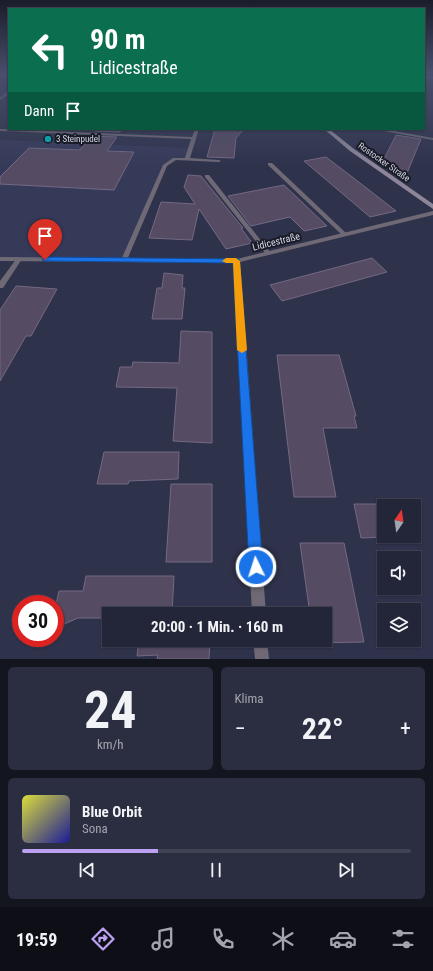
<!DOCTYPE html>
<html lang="de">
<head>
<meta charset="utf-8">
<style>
  :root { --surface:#232638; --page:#2b2e40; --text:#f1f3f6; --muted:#a3a5ae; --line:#404353; --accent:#bca0f2 }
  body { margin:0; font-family:"Roboto Condensed",sans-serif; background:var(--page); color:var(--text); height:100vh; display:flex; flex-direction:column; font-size:15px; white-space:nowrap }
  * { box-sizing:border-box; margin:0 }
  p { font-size:13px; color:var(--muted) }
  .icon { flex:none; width:22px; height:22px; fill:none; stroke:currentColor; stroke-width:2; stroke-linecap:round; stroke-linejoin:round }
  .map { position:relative; height:659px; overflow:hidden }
  .drawer { display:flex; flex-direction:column; gap:8px; padding:8px; background:#13151f; flex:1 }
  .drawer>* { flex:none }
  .top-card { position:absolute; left:8px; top:8px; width:417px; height:122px; border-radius:0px; box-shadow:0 1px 3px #0004,0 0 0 1px var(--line); background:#0b6e4f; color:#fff; overflow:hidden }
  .needle { width:26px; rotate:13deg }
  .tools { position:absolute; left:377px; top:499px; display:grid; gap:8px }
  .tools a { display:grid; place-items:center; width:44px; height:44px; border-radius:0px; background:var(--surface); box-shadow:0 1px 3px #0004,0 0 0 1px var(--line); font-size:20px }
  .speed { position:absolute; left:12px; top:595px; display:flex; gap:8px; font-size:20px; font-weight:700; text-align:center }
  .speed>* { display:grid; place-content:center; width:52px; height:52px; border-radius:50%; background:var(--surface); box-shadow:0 1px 3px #0004,0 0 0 1px var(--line); line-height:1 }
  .speed .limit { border:6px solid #d22; background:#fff; color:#111 }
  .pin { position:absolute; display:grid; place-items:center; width:34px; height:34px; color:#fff; margin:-41px -17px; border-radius:50% 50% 50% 0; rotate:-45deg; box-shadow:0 0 4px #0007 }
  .pin .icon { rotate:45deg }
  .me { position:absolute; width:44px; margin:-22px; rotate:356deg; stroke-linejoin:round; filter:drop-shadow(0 0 3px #0008) }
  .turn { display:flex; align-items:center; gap:14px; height:84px; padding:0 16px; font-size:18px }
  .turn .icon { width:52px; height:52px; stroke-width:2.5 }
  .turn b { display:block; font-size:28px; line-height:34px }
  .then { display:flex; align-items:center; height:38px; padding:0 16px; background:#0003; gap:8px; font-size:15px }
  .big { font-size:30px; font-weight:700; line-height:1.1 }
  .drawer .card { flex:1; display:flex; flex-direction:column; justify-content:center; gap:6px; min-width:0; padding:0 14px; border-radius:6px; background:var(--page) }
  .drawer .dial { align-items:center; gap:0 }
  .dial b { font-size:52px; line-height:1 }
  .song { display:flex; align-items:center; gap:12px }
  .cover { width:48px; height:48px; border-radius:6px; background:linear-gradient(135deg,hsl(60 70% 55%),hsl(240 70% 35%)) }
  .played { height:4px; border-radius:2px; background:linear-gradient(90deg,var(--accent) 35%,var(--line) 35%) }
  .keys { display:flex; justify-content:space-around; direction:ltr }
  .heat { display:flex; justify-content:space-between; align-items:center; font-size:22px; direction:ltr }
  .drawer .tiles { flex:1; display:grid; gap:8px; grid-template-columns:1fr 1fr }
  .card:last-child { grid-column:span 2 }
  .trip { position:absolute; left:102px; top:607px; width:230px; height:40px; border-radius:0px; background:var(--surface); box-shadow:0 1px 3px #0004,0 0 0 1px var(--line); font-weight:700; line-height:40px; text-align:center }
  .dock { display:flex; height:64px; justify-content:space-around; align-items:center; background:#0e0f16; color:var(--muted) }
  .dock .icon { width:28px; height:28px }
  .dock .active { color:var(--accent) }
  .dock b { font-size:18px; color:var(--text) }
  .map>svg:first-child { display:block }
  .built { fill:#363a59 }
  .building { fill:#554b63; stroke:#746985 }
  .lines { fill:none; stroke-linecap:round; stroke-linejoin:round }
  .lane { fill:#6e6975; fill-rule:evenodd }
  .street { fill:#6e6975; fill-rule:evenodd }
  .secondary { fill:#8d8699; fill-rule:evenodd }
  .route { fill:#1a73e8; stroke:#114b97 }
  .slow { fill:#f59e0b }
  .culture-dot { fill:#0f9aa8; stroke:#191b26; stroke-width:1.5 }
  .labels { text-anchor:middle; stroke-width:4; stroke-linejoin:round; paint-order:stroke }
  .far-poi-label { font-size:9px; fill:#d4d7e7; stroke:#191b26; text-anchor:start }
  .far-street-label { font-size:9px; fill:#d4d7e7; stroke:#191b26 }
  .street-label { font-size:10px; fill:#d4d7e7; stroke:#191b26 }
</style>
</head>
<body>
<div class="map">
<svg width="433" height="659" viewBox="0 0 433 659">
  <rect width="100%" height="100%" fill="#2f324b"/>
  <polygon class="built" points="0,140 191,148 187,159 175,159 165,165 124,260 0,259"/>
  <g class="building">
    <polygon points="96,129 122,129 120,132 95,131"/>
    <polygon points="215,129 244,129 236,138 234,158 207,157"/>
    <polygon points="396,135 421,139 407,173 384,159"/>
    <polygon points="91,136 117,137 107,151 134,152 114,190 0,184 0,177 29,148 80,150"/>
    <polygon points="326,157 351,176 396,211 370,217 304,161"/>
    <polygon points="188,175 201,176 243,228 241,228 252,243 226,249 199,209 192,240 149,238 161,202 195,204 184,187"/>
    <polygon points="284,185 327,226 304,231 290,217 251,226 228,196"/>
    <polygon points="372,258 387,272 282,301 270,285"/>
    <polygon points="164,273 183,275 182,288 185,288 182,319 152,319 157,288 162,288"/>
    <polygon points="16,286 57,289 31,336 26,336 0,381 0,310"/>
    <polygon points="181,331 212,332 212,443 173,441 177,388 116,387 120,367 132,367 133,362 179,363"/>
    <polygon points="277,355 339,355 356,416 354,416 357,428 323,428 336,497 294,497"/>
    <polygon points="104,452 179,452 178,479 129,481 128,484 97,484"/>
    <polygon points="171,484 212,484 212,562 166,562"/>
    <polygon points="354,504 378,504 384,526 384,536 387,537 361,538"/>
    <polygon points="300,543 344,543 364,642 313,643 313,640 325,640 325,614 310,614"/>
    <polygon points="86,576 174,576 172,614 109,614 109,618 78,618 55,628 55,609 59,591 83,591"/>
    <polygon points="139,640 210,640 209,659 157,659 158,655 137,656"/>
  </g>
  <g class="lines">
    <g class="lane">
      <polygon points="0,129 192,137 195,129 199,129 190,158 219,160 221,161 219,162 176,160 167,166 127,260 124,262 121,260 163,165 173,158 185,158 191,139 0,131"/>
      <polygon points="268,163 272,163 346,233 346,235 342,235 268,165"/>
      <polygon points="205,175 209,175 270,252 270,254 266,254 205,177"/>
      <polygon points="19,257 22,259 3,288 0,288 0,281 17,258"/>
    </g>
    <g class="street">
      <polygon points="9,91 9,94 0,100 0,97"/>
      <polygon points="373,129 383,129 433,138 433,140"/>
      <polygon points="433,211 433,215 240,262 266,614 252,614 234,263 0,261 0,257 237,259"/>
      <polygon points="253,640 267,640 269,659 255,659"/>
    </g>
    <g class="secondary">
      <rect x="0" y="75" width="9" height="2"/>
      <polygon points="424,76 433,77 433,79 424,78"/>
      <polygon points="324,129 329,129 354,149 433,204 433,209 350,151"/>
    </g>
  </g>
  <linearGradient id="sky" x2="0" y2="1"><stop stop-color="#1a1c29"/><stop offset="0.44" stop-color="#474f6c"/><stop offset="1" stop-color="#474f6c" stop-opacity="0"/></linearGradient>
  <rect width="433" height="167" fill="url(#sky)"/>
  <polygon class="route" points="45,257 239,259 263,567 261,572 256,574 251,572 249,567 233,263 43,261 43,258"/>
  <polygon class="slow" points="236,258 240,261 247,350 242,353 237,350 233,263 226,263 222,261 226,258"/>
  <circle class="culture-dot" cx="48" cy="139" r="4"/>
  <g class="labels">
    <g class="far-poi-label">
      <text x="56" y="142">3 Steinpudel</text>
    </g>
    <g class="far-street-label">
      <text transform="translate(384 162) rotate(35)" y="3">Rostocker Straße</text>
    </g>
    <g class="street-label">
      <text transform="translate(276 241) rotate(-14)" y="4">Lidicestraße</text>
    </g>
  </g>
</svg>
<div class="tools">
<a><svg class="needle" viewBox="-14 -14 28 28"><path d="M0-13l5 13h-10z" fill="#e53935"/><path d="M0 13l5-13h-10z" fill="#a3a5ae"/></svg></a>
<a><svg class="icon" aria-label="sound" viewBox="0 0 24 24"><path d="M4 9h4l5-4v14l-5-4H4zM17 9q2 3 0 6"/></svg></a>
<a><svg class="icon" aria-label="layers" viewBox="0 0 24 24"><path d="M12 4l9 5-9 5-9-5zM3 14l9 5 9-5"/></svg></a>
</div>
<div class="speed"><div class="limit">30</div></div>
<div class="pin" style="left:45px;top:260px;background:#d93025"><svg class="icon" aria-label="arrive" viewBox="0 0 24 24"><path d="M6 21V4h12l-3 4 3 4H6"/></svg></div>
<svg class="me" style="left:256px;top:567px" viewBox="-20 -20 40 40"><circle r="17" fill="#1a73e8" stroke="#fff" stroke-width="3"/><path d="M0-11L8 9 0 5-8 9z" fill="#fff"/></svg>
<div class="trip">20:00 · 1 Min. · 160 m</div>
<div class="top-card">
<div class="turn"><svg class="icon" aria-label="left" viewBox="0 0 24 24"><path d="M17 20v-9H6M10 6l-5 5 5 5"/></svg><div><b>90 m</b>Lidicestraße</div></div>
<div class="then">Dann<svg class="icon" aria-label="arrive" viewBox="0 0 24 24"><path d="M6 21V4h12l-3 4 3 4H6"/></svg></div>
</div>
</div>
<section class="drawer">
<div class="tiles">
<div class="card dial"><b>24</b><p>km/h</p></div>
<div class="card"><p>Klima</p>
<div class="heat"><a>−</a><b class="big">22°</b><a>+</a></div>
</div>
<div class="card">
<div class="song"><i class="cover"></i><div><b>Blue Orbit</b><p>Sona</p></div></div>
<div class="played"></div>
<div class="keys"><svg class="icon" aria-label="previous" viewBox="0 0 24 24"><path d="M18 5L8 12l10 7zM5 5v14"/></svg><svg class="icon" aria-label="pause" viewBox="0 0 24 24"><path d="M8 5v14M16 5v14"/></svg><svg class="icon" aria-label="next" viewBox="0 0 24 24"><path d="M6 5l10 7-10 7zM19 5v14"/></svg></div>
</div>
</div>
</section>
<nav class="dock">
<b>19:59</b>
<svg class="icon active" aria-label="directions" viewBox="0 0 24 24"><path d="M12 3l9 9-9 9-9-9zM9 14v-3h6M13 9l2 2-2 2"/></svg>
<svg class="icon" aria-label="music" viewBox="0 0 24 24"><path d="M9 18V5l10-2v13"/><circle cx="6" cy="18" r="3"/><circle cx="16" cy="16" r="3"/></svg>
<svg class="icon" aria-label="phone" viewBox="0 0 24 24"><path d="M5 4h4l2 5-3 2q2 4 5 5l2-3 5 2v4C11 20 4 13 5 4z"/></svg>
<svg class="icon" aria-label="climate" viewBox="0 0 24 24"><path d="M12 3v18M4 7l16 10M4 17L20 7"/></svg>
<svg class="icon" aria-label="car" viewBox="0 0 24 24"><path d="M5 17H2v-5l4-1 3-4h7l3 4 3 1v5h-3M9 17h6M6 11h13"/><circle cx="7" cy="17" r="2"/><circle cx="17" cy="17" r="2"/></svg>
<svg class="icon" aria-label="filters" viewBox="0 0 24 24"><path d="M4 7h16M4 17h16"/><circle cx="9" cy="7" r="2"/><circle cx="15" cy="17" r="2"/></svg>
</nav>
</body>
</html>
